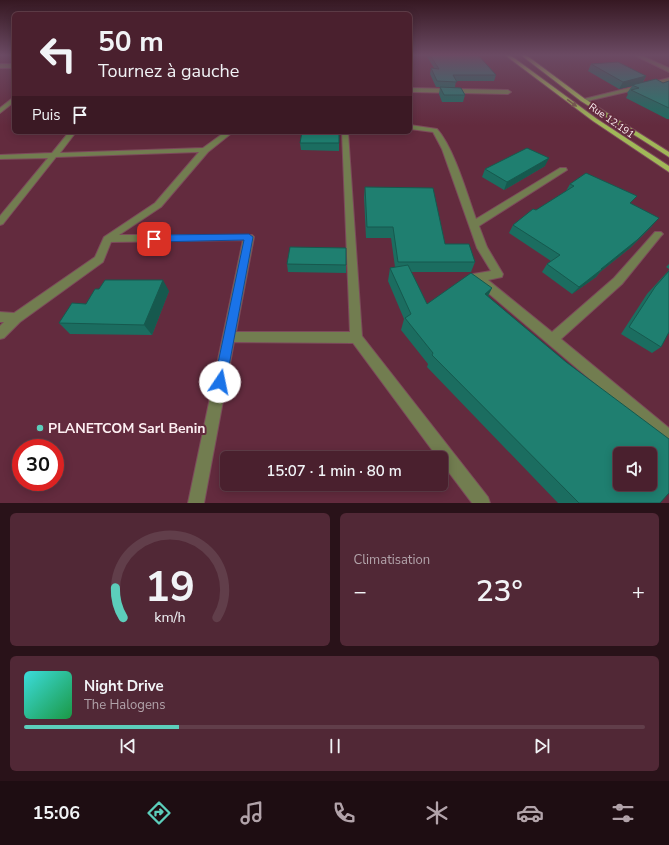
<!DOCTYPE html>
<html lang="fr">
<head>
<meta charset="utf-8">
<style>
  :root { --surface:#4a202e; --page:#512836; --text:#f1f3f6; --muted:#b2a3aa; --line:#613e4a; --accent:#5ccebb }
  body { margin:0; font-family:"Nunito Sans",sans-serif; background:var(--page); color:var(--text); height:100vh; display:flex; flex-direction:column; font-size:15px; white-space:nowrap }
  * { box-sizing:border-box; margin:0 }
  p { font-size:13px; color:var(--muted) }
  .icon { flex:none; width:22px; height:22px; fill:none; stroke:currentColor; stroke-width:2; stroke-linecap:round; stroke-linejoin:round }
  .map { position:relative; height:503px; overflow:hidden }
  .panel { display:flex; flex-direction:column; gap:10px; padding:10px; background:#291219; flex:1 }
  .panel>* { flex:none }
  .top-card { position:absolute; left:12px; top:12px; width:400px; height:122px; border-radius:6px; box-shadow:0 2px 10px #0003,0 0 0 1px var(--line); background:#4a202e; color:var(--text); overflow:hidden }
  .controls { position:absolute; left:613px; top:447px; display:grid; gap:8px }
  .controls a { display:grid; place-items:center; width:44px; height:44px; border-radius:6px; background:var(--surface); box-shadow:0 2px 10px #0003,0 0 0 1px var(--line); font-size:20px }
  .speed { position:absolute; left:12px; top:439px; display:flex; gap:8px; font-size:20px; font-weight:700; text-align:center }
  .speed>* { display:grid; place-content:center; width:52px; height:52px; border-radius:50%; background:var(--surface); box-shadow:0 2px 10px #0003,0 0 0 1px var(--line); line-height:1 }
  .speed .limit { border:6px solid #d22; background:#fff; color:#111 }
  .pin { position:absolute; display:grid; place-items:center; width:34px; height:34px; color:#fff; margin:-17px; border-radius:8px; box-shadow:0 2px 6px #0006 }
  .me { position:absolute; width:44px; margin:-22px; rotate:11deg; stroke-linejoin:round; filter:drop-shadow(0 0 3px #0008) }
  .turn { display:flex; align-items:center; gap:14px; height:84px; padding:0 20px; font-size:18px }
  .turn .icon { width:52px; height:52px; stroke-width:2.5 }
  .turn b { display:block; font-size:28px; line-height:34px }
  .then { display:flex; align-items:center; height:38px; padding:0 20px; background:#0003; gap:8px; font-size:15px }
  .big { font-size:30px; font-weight:600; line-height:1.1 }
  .panel .card { flex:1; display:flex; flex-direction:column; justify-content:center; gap:6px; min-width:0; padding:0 14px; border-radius:6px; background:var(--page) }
  .panel .dial { align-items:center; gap:0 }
  .dial svg { height:104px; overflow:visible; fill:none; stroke:var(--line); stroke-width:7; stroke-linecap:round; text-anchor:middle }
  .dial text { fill:var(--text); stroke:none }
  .song { display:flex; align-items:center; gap:12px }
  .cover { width:48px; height:48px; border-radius:6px; background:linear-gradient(135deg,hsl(180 70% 55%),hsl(140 70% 35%)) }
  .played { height:4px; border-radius:2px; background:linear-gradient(90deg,var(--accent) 25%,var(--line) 25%) }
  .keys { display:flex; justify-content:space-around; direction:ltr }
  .heat { display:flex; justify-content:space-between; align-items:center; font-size:22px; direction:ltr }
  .panel .tiles { flex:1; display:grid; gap:10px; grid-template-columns:1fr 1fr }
  .card:last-child { grid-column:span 2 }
  .trip { position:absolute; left:220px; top:451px; width:228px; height:40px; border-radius:6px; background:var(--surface); box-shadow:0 2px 10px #0003,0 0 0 1px var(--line); font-weight:600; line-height:40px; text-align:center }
  .tab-bar { display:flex; height:64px; justify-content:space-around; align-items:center; background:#1e0d12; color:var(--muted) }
  .tab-bar .icon { width:28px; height:28px }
  .tab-bar .active { color:var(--accent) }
  .tab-bar b { font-size:18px; color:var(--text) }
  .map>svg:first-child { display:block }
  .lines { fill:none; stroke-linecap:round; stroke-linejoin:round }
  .street-casing { stroke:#7c4a5b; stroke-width:2 }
  .primary-casing { stroke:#7c4a5b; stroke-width:2 }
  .street { fill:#727d50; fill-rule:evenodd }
  .primary { fill:#a1b858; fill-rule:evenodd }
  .wall { fill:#1b6d60 }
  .shaded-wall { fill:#16594e }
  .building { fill:#1f7f70; stroke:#16594e; fill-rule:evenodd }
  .oneway { fill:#795c47 }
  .route { fill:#1a73e8; stroke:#114b97 }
  .poi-dot { fill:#5ccebb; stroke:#632b3e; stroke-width:1.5 }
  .labels { text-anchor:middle; stroke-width:4; stroke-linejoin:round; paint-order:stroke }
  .far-street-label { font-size:10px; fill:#fdeff2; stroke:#632b3e }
  .near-poi-label { font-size:14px; font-weight:bold; fill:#fdeff2; stroke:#632b3e; text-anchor:start }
</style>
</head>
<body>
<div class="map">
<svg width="669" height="503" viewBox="0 0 669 503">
  <rect width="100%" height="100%" fill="#632b3e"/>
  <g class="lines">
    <g class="street-casing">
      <g id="street">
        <polygon points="634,55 640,55 669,68 669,72"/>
        <rect x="0" y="64" width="14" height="4"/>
        <polygon points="669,78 669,82 583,102 580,100"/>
        <polygon points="410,88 508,90 511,92 508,94 410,92"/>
        <polygon points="14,97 14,102 0,113 0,108"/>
        <path d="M410 125 437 129C454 148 467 194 476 219L560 168H566L567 170 479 226 487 247 503 274 502 277 488 280 552 332 614 278 655 232H661L663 234 661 236 622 284 561 339 669 428V444L664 442 473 280 472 277 473 274 491 271 477 248 442 149 433 132 410 129Z"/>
        <polygon points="69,132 76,132 60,153 203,148 225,132 233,132 208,152 161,207 119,235 252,235 254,237 236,332 350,332 342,132 348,132 362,336 488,497 490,503 472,503 441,462 441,458 438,458 353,343 234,342 204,503 188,503 243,240 111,242 103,262 20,322 4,338 0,339 0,326 4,322 0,322 0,312 14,313 95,257 104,237 155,203 199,152 56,157 3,224 0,225 0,216 48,158 0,159 0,155 52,153"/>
      </g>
    </g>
    <g class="primary-casing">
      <g id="primary">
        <polygon points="505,55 510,55 597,119 669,166 669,172 593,121"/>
        <polygon points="521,55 526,55 585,99 669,152 669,157 581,101"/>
      </g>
    </g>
    <use href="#street" class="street"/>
    <use href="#primary" class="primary"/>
  </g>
  <g class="wall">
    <polygon points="426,55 478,55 496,75 494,81 456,81 455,87 436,87 430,74 431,68 434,68"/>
    <polygon points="591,64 646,76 643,82 663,83 669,81 669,119 667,119 626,98 628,94 627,93 632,86 619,89 588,71"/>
    <polygon points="440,87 465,95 463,102 442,102 439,94"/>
    <polygon points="339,132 339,151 301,150 300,143"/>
    <polygon points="545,166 504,190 482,177 485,169"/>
    <polygon points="570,184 631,204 652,226 630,248 600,272 596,277 572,294 542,272 547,264 551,261 509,233 513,225 566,191"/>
    <polygon points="365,187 445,244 475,262 471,272 411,272 427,304 492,288 488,296 660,503 558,503 427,367 428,364 401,330 404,319 388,281 390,268 395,267 391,238 366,238 364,197"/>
    <polygon points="287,264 346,265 346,273 288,272"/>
    <polygon points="669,264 669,269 666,267"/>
    <polygon points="669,270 669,332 661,347 652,353 621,334 647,294"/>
    <polygon points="169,291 152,335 70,334 59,323 86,304"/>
  </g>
  <g class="shaded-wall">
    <polygon points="646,76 642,83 632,85 632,86 619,89 623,82"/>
    <polygon points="549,158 545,166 504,190 507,182"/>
    <polygon points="659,218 652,226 630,248 600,272 596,277 572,294 579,287 601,269"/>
    <polygon points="163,280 169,291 152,335 144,325"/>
    <polygon points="492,288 485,301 485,294"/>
  </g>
  <g class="building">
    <polygon points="430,55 478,55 496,75 453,75 457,82 437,81 431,68 439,69"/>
    <polygon points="618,62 646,76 623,82 591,64"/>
    <polygon points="656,79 663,83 669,81 669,108 631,90 639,88 632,85"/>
    <polygon points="440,87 461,88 465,95 444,95"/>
    <polygon points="302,132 339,132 339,143 300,143"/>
    <polygon points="527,148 549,158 507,182 485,169"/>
    <polygon points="586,173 637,196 630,203 659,218 637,240 601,269 602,269 579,287 547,264 560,255 513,225 533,209 536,210 574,186 570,184"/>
    <polygon points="365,187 433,188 445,244 469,244 475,262 398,262 393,227 367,227"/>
    <polygon points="290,247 346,248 346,265 287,264"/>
    <path d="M408 265 427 304 471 273 492 288 485 294 566 362 669 439V493L660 503H579L432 355 433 353 405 318 411 314 390 268ZM620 454H650V484H620Z"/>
    <polygon points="669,271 669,332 661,347 629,327 655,287"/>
    <polygon points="105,280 163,280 144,325 59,323 72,303 86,304 95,289 99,289"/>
  </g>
  <defs><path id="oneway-solid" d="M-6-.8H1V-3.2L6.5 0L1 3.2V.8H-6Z"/></defs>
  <use class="oneway" href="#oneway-solid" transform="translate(572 103) rotate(36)"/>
  <linearGradient id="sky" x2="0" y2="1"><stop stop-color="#361822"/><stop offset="0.44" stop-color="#6b4a63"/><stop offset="1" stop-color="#6b4a63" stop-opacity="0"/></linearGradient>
  <rect width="669" height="125" fill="url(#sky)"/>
  <polygon class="route" points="249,234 253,237 226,382 224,386 220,388 216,386 214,382 244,240 154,242 150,239 154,235"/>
  <circle class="poi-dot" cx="40" cy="428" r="4"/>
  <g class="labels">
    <g class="far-street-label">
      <text transform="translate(612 120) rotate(35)" y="4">Rue 12.191</text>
    </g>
    <g class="near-poi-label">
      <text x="48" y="433">PLANETCOM Sarl Benin</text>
    </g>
  </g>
</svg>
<div class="controls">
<a><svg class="icon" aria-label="sound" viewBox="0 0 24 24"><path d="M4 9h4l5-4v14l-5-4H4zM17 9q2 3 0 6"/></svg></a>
</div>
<div class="speed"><div class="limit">30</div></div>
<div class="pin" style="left:154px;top:239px;background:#d93025"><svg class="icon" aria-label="arrive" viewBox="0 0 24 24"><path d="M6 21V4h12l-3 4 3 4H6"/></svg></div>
<svg class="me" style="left:220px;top:382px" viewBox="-20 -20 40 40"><circle r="19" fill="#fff"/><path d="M0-13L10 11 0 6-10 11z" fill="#1a73e8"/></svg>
<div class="trip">15:07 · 1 min · 80 m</div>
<div class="top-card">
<div class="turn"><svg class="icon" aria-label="left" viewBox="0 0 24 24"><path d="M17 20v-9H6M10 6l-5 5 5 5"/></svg><div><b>50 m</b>Tournez à gauche</div></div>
<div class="then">Puis<svg class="icon" aria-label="arrive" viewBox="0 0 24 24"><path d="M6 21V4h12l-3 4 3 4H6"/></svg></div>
</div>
</div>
<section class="panel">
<div class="tiles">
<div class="card dial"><svg viewBox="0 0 100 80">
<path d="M14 69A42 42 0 1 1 86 69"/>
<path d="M14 69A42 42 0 0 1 8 46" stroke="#5ccebb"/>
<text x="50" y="56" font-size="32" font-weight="700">19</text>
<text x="50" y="72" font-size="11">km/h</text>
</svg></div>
<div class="card"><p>Climatisation</p>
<div class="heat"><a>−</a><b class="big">23°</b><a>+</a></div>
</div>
<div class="card">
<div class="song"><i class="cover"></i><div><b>Night Drive</b><p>The Halogens</p></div></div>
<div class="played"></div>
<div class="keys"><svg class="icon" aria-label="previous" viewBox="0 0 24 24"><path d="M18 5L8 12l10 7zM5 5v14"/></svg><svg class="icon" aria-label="pause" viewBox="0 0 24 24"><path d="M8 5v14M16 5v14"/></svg><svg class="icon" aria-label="next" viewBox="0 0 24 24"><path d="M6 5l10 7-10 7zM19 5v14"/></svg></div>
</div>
</div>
</section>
<nav class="tab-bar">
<b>15:06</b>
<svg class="icon active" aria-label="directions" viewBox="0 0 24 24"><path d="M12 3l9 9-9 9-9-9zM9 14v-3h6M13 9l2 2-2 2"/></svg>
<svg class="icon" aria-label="music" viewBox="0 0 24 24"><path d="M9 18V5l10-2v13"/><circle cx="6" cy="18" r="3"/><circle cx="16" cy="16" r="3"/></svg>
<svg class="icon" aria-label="phone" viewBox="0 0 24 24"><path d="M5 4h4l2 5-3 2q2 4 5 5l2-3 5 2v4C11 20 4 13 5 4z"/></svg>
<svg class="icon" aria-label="climate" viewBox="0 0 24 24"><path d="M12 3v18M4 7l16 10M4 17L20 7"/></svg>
<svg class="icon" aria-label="car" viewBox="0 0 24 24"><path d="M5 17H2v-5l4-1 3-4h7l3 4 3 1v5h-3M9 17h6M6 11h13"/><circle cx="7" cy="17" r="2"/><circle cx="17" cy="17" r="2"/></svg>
<svg class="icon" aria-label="filters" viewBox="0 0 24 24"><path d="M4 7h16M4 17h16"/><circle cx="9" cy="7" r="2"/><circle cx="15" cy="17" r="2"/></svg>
</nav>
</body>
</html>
